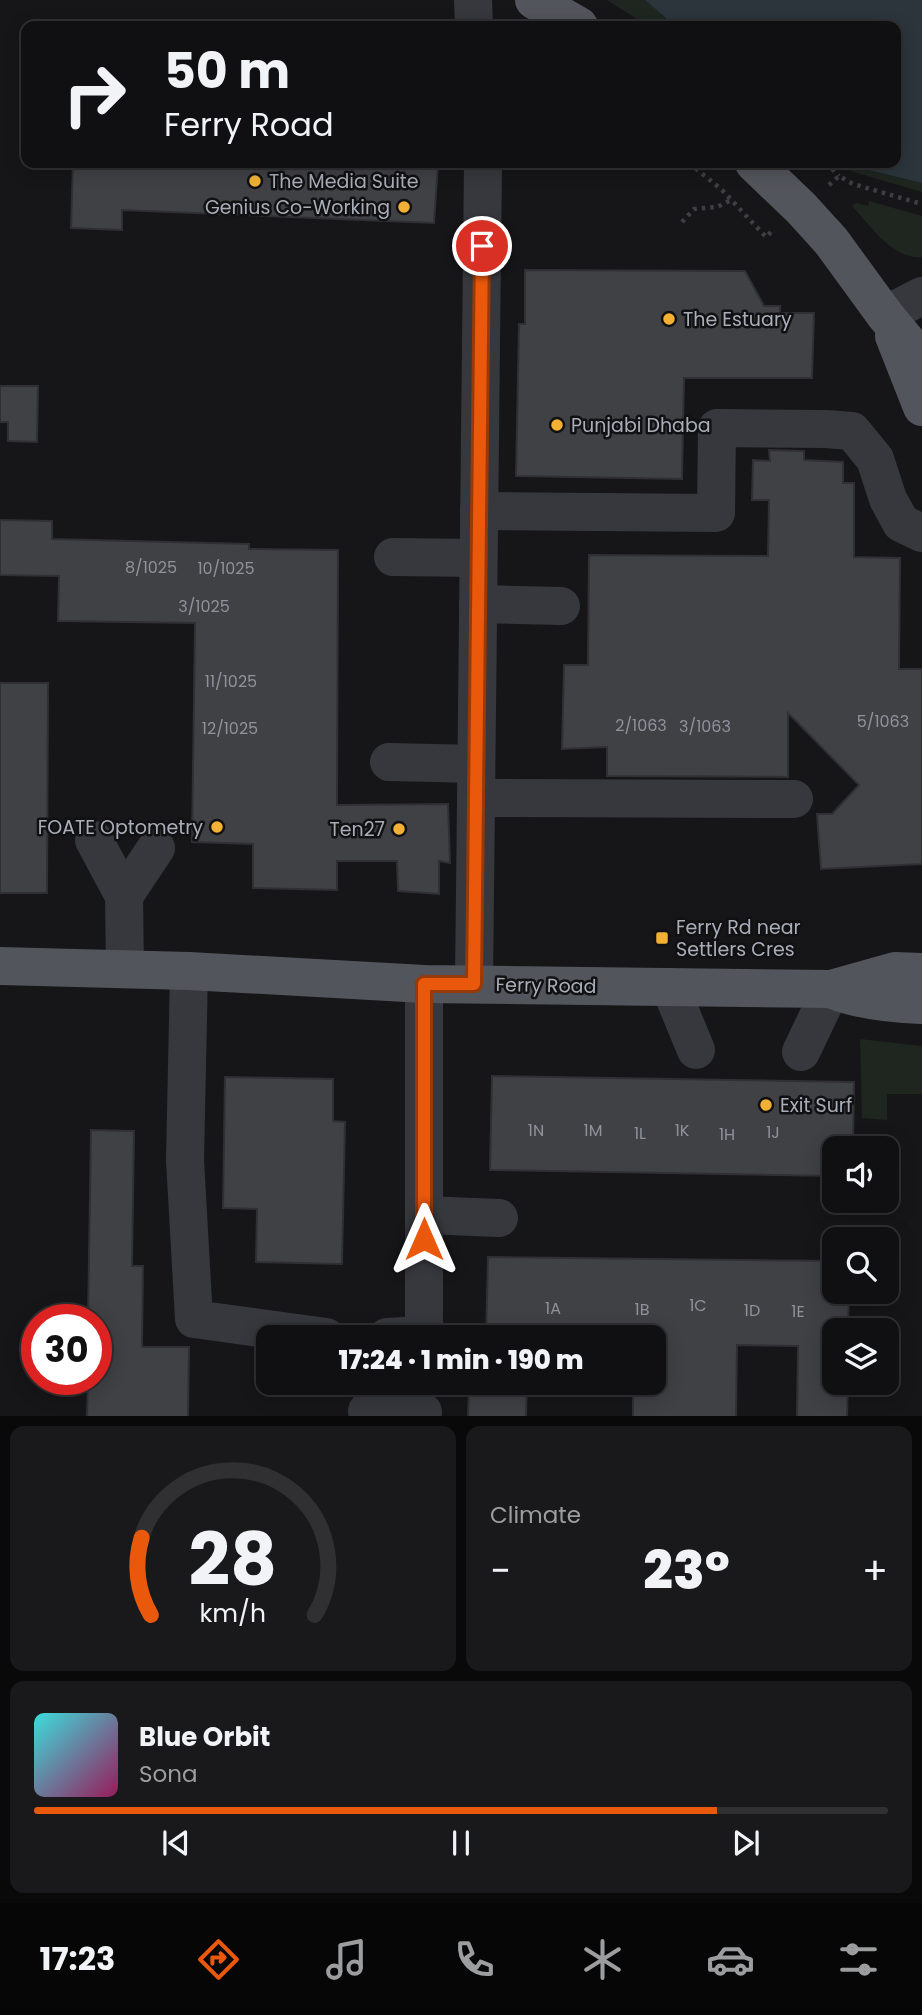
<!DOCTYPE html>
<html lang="en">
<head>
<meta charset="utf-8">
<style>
  :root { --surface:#101012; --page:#19191b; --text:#f1f3f6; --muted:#9c9d9f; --line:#303032; --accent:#ea580c }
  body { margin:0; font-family:Poppins,sans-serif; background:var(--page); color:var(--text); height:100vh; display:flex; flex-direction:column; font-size:26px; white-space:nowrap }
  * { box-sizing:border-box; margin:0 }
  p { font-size:23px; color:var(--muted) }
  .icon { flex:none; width:38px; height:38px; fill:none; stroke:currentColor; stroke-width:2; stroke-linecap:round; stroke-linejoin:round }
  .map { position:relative; height:1416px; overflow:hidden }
  .drawer { display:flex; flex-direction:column; gap:10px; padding:10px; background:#09090a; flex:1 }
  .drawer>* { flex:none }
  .guide { position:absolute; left:21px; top:21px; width:880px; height:147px; border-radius:14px; box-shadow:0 4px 18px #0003,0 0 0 2px var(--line); background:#101012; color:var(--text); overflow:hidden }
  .fabs { position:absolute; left:822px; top:1136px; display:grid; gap:14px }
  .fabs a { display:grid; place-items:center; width:77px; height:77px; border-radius:14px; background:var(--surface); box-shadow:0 4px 18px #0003,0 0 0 2px var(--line); font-size:35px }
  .speed { position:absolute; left:21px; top:1304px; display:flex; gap:14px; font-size:35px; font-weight:700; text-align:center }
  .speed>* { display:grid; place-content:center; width:91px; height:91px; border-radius:50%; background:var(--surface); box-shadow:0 4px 18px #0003,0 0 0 2px var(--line); line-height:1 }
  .speed .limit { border:10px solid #d22; background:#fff; color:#111 }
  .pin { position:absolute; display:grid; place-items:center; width:60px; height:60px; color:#fff; margin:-30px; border:4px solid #fff; border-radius:50%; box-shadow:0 2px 7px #0007 }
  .me { position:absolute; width:77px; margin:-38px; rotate:0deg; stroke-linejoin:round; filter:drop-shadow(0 0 5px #0008) }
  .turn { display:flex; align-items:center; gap:24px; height:147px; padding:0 28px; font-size:32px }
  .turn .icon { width:91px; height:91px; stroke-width:2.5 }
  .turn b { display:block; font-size:49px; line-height:60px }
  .big { font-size:52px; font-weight:800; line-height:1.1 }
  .drawer .widget { flex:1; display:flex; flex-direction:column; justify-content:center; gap:10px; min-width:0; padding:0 24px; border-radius:14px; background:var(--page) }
  .drawer .dial { align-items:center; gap:0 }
  .dial svg { height:182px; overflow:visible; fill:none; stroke:var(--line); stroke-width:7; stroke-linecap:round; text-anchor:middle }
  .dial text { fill:var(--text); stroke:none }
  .song { display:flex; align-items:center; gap:21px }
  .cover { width:84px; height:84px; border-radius:10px; background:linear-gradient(135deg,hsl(180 70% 55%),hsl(330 70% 35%)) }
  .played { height:7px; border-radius:4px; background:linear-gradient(90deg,var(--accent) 80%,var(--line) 80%) }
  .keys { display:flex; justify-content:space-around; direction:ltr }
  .heat { display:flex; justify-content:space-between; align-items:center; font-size:38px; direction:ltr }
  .drawer .tiles { flex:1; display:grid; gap:10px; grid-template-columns:1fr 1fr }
  .widget:last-child { grid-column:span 2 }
  .trip { position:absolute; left:256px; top:1325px; width:410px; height:70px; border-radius:14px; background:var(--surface); box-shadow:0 4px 18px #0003,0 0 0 2px var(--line); font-weight:800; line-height:70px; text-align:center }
  .tab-bar { display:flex; height:112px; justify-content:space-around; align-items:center; background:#060607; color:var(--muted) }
  .tab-bar .icon { width:49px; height:49px }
  .tab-bar .selected { color:var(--accent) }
  .tab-bar b { font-size:32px; color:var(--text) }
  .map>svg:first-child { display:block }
  .green { fill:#1e261f }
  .water { fill:#2c353c }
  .building { fill:#404145; stroke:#303034; stroke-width:2 }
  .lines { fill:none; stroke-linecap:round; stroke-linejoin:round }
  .path { stroke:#3d3f44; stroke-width:4.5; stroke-dasharray:3.5 5; stroke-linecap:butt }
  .minor { stroke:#37383d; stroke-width:38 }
  .major { stroke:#53555c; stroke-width:38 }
  .route-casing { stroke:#983908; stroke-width:18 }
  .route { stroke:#ea580c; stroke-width:12 }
  .poi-dot { fill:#f2b134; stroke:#111113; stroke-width:2.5 }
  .labels { text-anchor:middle; stroke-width:5; stroke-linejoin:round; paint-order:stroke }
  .number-label { font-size:16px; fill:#8e929b }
  .poi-label { font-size:19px; fill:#a8adb8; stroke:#111113; text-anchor:start }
  .street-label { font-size:19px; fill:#a8adb8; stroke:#111113 }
</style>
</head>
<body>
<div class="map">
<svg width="922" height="1417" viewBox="0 0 922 1417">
  <rect width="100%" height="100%" fill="#161618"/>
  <g class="green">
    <polygon points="607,0 645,0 675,26 648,26"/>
    <polygon points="842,164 922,183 922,192 851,171"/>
    <path d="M869 201 922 216V257C893 260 871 226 852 206L856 203 868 206Z"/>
    <polygon points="860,1039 922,1046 922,1094 887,1094 887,1120 862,1118"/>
  </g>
  <polygon class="water" points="645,0 922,0 922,183 839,163 896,163 896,26 675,26"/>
  <g class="building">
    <polygon points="73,163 438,163 434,223 122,210 122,230 71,228"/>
    <polygon points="525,270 745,271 764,306 780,306 780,313 814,313 812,378 684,378 682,479 516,476 519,324 525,324"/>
    <polygon points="0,386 38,386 37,442 8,441 8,422 0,422"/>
    <polygon points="769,450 804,451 804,460 843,462 843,483 854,483 854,557 900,558 899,669 922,669 922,864 821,869 817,814 832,814 859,785 788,713 788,777 607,776 607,747 562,749 564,665 588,665 589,555 768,556 769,500 752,500 753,460 770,461"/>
    <polygon points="0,520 52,521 52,539 249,544 249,549 338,550 337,805 448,804 450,863 439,861 439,894 398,891 397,861 337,861 337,890 253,888 253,844 192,842 195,623 58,621 59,576 0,575"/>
    <polygon points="0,683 48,683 47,893 0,893"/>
    <polygon points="492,1076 854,1082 853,1148 835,1148 835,1176 490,1170"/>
    <polygon points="225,1077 333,1079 333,1121 345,1122 342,1264 256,1262 257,1209 223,1208"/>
    <polygon points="91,1130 134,1131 132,1266 143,1266 142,1347 189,1347 188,1417 87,1417 88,1379 96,1379 96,1320 88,1320"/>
    <polygon points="488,1257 835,1261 835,1292 849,1292 848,1330 835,1330 835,1382 848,1382 847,1417 797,1417 798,1346 737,1345 736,1417 633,1417 633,1382 653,1382 653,1337 486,1337"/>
    <polygon points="469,1382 527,1382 526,1417 468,1417"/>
  </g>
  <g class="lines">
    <g class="path">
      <polyline points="689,163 722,190 766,237 773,230"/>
      <polyline points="826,163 839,176"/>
      <polyline points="829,185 839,176 853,184 922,204"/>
      <polyline points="682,222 694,209 717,207 731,200"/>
    </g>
    <g class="minor">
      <polyline points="473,0 474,26"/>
      <polyline points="885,315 922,296"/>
      <polyline points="479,511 716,513 717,428 826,429 852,431 875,459 888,499 901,523 922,533"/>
      <polyline points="393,557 478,558"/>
      <polyline points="478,604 561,606"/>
      <polyline points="389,762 476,764"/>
      <polyline points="476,798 794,799"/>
      <polyline points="94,840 124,896 125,969"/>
      <polyline points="124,896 156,848"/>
      <polyline points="189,971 185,1160 194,1319 326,1337"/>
      <polyline points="474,984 483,163"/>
      <polyline points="670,987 696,1050"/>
      <polyline points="801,1052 831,989"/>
      <polyline points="424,1215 499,1218"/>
      <polyline points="387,1337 424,1335"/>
      <polyline points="424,1337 424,984"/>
      <polyline points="367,1411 423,1412"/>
    </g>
    <g class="major">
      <polyline points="534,0 579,26"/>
      <polyline points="754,163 801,208 831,241 885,315 922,360"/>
      <polyline points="894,336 922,407"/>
      <polyline points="0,966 189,971 424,984 831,989 895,971 922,972"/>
      <path d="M833 990C861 1001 892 1004 922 1005"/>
    </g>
  </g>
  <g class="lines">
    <g class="route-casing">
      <polyline id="route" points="424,1239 424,984 474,984 482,246"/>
    </g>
    <use href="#route" class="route"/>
  </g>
  <g class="poi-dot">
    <circle cx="255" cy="181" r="7"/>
    <circle cx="404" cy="207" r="7"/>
    <circle cx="669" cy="319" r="7"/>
    <circle cx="557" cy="425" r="7"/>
    <circle cx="217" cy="827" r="7"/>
    <circle cx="399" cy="829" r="7"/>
    <rect x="655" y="931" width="14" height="14" rx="3.5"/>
    <circle cx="766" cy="1105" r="7"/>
  </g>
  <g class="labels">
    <g class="number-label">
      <text x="151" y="573">8/1025</text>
      <text x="226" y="574">10/1025</text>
      <text x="204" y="612">3/1025</text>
      <text x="231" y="687">11/1025</text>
      <text x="883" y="727">5/1063</text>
      <text x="641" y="731">2/1063</text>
      <text x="705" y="732">3/1063</text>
      <text x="230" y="734">12/1025</text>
      <text x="536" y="1136">1N</text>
      <text x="593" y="1136">1M</text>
      <text x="682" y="1136">1K</text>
      <text x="773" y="1138">1J</text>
      <text x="640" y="1139">1L</text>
      <text x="727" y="1140">1H</text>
      <text x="698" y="1311">1C</text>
      <text x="553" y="1314">1A</text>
      <text x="642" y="1315">1B</text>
      <text x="752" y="1316">1D</text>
      <text x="798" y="1317">1E</text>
    </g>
    <g class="poi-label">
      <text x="269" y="188">The Media Suite</text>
      <text x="390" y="214" text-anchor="end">Genius Co-Working</text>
      <text x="683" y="326">The Estuary</text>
      <text x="571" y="432">Punjabi Dhaba</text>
      <text x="203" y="834" text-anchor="end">FOATE Optometry</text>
      <text x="385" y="836" text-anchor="end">Ten27</text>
      <text x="676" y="934">Ferry Rd near<tspan x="676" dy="22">Settlers Cres</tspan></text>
      <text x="780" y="1112">Exit Surf</text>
    </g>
    <g class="street-label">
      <text transform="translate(546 985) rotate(1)" y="7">Ferry Road</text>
    </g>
  </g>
</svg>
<div class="fabs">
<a><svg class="icon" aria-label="sound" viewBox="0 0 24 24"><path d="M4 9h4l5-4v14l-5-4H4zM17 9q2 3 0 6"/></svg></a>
<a><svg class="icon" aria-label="search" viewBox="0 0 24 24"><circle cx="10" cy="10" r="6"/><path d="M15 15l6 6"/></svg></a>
<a><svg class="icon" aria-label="layers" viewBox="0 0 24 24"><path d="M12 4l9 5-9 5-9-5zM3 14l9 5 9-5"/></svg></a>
</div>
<div class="speed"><div class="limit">30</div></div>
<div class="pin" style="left:482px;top:246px;background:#d93025"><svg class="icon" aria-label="arrive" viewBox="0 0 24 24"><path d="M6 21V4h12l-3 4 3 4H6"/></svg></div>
<svg class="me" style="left:424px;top:1239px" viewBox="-20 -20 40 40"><path d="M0-17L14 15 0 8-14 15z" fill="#ea580c" stroke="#fff" stroke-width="4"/></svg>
<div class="trip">17:24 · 1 min · 190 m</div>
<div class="guide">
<div class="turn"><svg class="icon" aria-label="right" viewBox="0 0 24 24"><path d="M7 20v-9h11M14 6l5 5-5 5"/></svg><div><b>50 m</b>Ferry Road</div></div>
</div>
</div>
<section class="drawer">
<div class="tiles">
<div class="widget dial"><svg viewBox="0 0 100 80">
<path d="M14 69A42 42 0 1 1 86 69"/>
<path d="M14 69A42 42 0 0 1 10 35" stroke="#ea580c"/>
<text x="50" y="56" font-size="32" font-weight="700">28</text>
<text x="50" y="72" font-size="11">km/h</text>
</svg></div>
<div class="widget"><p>Climate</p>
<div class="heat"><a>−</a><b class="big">23°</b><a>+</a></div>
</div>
<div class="widget">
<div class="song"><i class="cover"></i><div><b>Blue Orbit</b><p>Sona</p></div></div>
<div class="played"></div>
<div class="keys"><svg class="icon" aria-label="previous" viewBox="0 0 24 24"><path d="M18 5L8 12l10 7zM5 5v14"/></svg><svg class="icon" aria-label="pause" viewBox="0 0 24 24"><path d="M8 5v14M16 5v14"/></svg><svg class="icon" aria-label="next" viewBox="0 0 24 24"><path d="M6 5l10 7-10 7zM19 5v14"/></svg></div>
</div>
</div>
</section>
<nav class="tab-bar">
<b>17:23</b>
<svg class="icon selected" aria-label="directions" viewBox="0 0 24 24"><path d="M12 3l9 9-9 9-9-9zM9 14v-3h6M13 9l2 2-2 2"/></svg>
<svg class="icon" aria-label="music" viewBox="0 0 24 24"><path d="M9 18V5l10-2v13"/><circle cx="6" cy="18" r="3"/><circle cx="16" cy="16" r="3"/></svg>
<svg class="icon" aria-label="phone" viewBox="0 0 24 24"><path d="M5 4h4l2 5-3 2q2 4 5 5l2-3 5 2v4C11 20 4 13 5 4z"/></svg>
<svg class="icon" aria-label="climate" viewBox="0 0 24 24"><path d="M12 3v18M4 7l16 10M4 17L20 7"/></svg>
<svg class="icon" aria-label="car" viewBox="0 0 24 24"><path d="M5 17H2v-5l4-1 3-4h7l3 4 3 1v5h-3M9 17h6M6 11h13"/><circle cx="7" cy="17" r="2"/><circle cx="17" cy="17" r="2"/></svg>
<svg class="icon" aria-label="filters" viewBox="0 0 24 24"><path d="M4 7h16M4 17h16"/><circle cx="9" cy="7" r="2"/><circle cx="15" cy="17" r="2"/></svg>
</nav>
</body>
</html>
